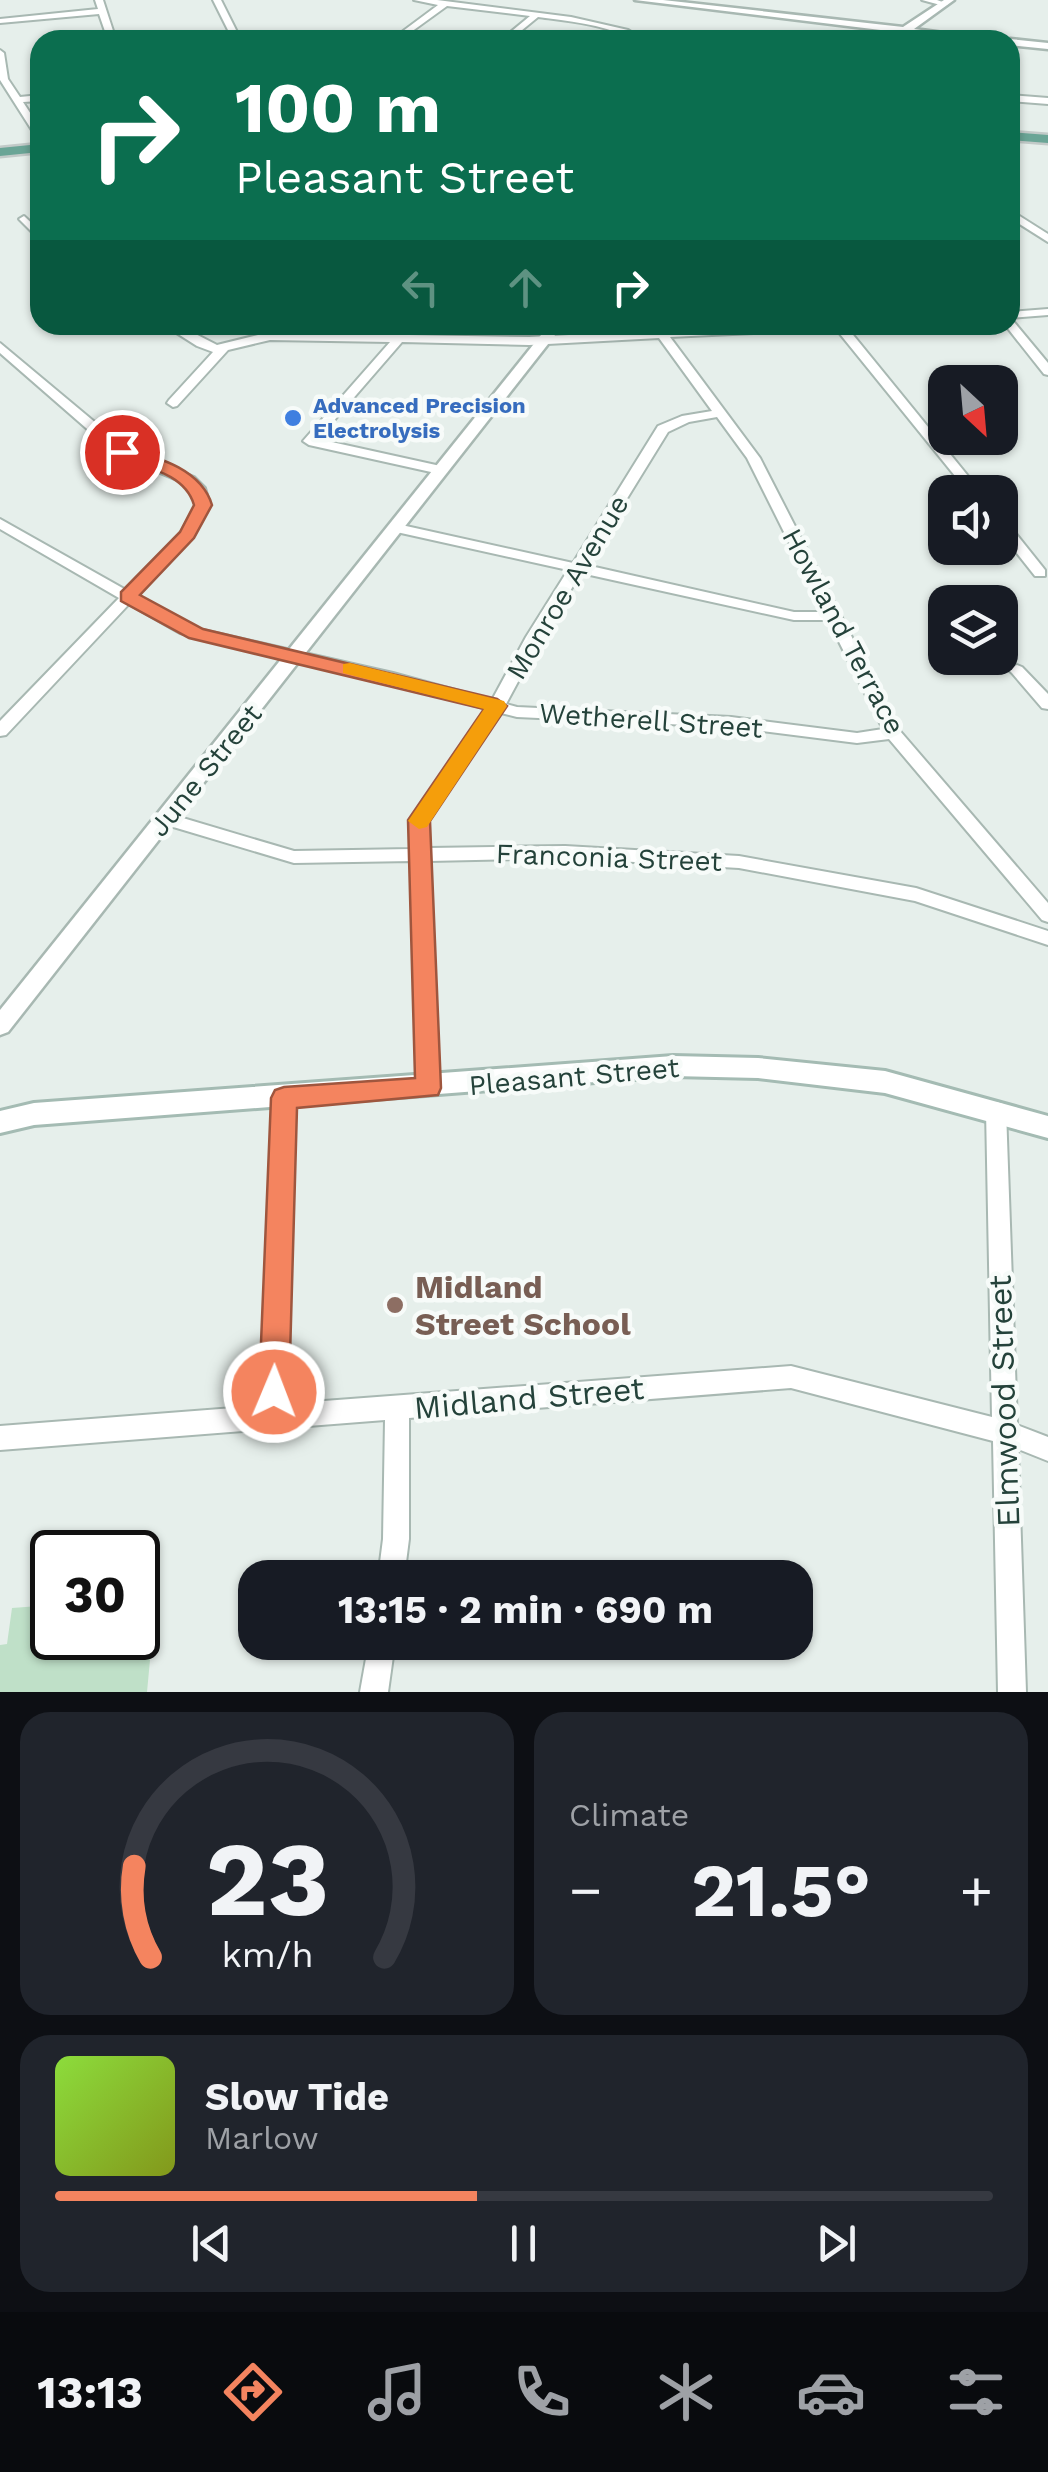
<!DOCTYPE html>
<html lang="en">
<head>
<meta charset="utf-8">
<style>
  :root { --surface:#171b24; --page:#20242c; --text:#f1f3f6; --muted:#9ea1a6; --line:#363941; --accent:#f4845f }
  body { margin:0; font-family:"Work Sans",sans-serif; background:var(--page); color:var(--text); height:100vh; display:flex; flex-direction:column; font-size:38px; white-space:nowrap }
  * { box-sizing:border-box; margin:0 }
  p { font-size:32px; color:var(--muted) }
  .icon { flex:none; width:55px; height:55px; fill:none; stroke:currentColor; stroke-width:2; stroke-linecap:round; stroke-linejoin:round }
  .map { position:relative; height:1692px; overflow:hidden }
  .drawer { display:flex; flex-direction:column; gap:20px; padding:20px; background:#0d0f14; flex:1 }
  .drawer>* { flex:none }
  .banner { position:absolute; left:30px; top:30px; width:990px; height:305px; border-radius:30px; box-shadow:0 2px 8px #0004; background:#0b6e4f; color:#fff; overflow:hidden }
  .needle { width:65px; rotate:154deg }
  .controls { position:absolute; left:928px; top:365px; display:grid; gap:20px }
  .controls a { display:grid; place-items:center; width:90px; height:90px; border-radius:20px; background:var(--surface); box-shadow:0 2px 8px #0004; font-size:50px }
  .speed { position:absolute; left:30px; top:1530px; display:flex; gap:20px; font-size:50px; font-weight:700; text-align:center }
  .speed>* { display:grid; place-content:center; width:130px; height:130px; border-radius:50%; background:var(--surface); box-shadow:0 2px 8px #0004; line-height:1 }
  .speed .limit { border:5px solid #111; border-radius:15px; background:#fff; color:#111 }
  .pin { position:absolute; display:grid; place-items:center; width:85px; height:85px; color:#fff; margin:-42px; border:5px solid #fff; border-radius:50%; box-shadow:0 2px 10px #0007 }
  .me { position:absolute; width:110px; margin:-55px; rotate:1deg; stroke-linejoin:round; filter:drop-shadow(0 0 8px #0008) }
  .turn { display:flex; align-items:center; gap:35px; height:210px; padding:0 40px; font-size:45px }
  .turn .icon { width:130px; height:130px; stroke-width:2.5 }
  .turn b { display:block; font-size:70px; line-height:85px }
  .lanes { display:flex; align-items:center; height:95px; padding:0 40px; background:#0003; justify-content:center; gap:50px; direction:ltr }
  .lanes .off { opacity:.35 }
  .big { font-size:75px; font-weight:700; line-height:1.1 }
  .drawer .tile { flex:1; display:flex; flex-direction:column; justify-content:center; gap:15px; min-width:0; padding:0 35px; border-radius:30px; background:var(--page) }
  .drawer .dial { align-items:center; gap:0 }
  .dial svg { height:260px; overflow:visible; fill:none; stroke:var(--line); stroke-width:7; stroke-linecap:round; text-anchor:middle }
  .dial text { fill:var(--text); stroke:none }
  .song { display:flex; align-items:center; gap:30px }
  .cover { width:120px; height:120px; border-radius:15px; background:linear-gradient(135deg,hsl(90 70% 55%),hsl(70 70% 35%)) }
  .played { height:10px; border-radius:5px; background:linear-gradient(90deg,var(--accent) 45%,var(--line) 45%) }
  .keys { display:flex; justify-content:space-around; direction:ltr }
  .heat { display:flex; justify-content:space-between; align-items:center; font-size:55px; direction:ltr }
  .drawer .tiles { flex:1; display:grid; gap:20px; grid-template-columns:1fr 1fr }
  .tile:last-child { grid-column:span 2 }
  .trip { position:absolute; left:238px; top:1560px; width:575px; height:100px; border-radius:30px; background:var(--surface); box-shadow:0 2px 8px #0004; font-weight:700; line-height:100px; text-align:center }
  .tabs { display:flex; height:160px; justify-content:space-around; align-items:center; background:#090b0e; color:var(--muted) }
  .tabs .icon { width:70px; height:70px }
  .tabs .selected { color:var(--accent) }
  .tabs b { font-size:45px; color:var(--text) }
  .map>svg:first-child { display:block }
  .green { fill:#bfe0c8 }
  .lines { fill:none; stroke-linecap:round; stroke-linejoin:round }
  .minor-casing { stroke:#a8b8b2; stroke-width:4 }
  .tertiary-casing { stroke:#a8b8b2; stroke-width:5 }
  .secondary-casing { stroke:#a4bbb3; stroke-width:6 }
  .primary-casing { stroke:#c2cac8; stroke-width:5 }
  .minor { fill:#fff; fill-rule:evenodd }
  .tertiary { fill:#fff; fill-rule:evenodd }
  .secondary { fill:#fff; fill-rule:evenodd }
  .primary { fill:#6aa596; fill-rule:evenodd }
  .route { fill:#f4845f; stroke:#9f563e; stroke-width:2.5 }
  .slow { fill:#f59e0b }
  .shop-dot { fill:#3f7fe0; stroke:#f7fbf9; stroke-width:4 }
  .education-dot { fill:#8d6e63; stroke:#f7fbf9; stroke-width:4 }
  .labels { text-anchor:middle; stroke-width:9; stroke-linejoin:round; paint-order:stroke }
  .far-shop-label { font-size:22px; font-weight:bold; fill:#366cbe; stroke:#f7fbf9; text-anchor:start }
  .street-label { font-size:28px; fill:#24423a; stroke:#f7fbf9 }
  .near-education-label { font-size:32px; font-weight:bold; fill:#785e54; stroke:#f7fbf9; text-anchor:start }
  .near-street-label { font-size:32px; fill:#24423a; stroke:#f7fbf9 }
</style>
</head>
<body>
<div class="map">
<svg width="1048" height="1692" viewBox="0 0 1048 1692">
  <rect width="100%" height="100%" fill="#e6efeb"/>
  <polygon class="green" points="156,1596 147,1692 0,1692 0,1645 7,1644 12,1608 52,1605 52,1638 138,1638 138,1598"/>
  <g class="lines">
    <g class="minor-casing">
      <g id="minor">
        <polygon points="95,0 103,0 116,40 108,40 99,14 0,23 0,19 98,9"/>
        <polygon points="213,0 221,0 241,40 233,40"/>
        <path d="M414 0H437L571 17 628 30 639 37 669 40H628V37C601 24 568 21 538 17L510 40H501L530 16 447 6 400 40H391L438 5Z"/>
        <polygon points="922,0 937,0 948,4 944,6"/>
        <polygon points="0,50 4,53 8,79 20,97 40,95 40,101 23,102 40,128 40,138 35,135 0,80"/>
        <polygon points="1010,95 1048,98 1048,104 1010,101"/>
        <polygon points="1010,210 1048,234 1048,242 1010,218"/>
        <polygon points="24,216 40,231 40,240 19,219"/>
        <polygon points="1048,309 1048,315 1010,318 1010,312"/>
        <polygon points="1010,321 1014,322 1048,363 1048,375 1044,374 1006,326 1010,325"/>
        <path d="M164 325H178L217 345 270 332 396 335 405 329 411 332 409 335 529 337 770 325H845L981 492H968L836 329 670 337 760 458 900 731 1048 903V922L1042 920 889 739 857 743 731 727 517 717 501 713 428 820 429 848 565 846 739 856 916 888 1048 931V945L915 901 739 868 565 858 429 861 438 1087 435 1093 428 1095 421 1093 418 1087 412 861 294 863 160 823 157 819 166 813 294 851 411 849 410 820 487 709 391 682 180 633 129 604 6 735 0 736V721L119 598 0 529V519L126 590 180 534 196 505 192 489 184 483 117 455 0 353V343L127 449 194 477 205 488 210 505 191 539 137 596 190 627 393 673 492 700 526 637 568 570 392 531V525L397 524 573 563 658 426 682 416 712 411 659 338 529 345 402 342 318 439 445 467 447 470 440 474 309 445 303 441 390 342 270 340 228 350 177 406 173 407 167 403 169 400 213 352 197 346ZM717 417 747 458 824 612H794L586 565 668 432 689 422ZM581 573 794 620H828L883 729 857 733 731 717 517 707 506 704 542 637Z"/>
        <polygon points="1000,519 1005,520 1045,570 1045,576 1035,576 1000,532"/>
        <polygon points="1017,665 1022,667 1048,694 1048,709 1042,708 1012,673 1009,670 1012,667"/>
        <polygon points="284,1090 291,1092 294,1098 284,1404 791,1366 992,1417 986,1110 989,1104 996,1102 1003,1104 1006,1110 1017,1425 1048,1437 1048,1461 1018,1449 1026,1692 998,1692 993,1441 791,1388 409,1418 409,1539 404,1578 378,1578 383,1539 385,1420 0,1450 0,1426 260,1406 274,1098 277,1092"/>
        <polygon points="369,1642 395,1642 388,1692 360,1692"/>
      </g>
    </g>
    <g class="tertiary-casing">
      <g id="tertiary">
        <polygon points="635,0 663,0 903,27 944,0 954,0 914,29 995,40 907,33 901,36 897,32"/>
        <polygon points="1010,39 1048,43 1048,49 1010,45 1010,40 1007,40"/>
        <polygon points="549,325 563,325 8,1032 0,1035 0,1010"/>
      </g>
    </g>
    <g class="secondary-casing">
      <polygon id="secondary" points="673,1056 758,1058 885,1071 1048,1116 1048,1138 885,1093 758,1078 673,1076 34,1125 0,1133 0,1111 34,1103"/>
    </g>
    <g class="primary-casing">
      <g id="primary">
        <polygon points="1010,132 1048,135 1048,143 1010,140"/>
        <polygon points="40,144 40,152 0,156 0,148"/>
      </g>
    </g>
    <use href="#minor" class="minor"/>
    <use href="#tertiary" class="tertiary"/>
    <use href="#secondary" class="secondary"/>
    <use href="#primary" class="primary"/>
  </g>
  <path class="route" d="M122 447C156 457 201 468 212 505L194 538 140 595 203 629 497 699 507 706 430 821 441 1088 438 1095 297 1108 289 1392 285 1402 274 1407 263 1402 259 1392 271 1098 275 1090 284 1087 415 1078 408 820 484 709 189 638 121 601V592L180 532 194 505C185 473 144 467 116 456L113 452Z"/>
  <polygon class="slow" points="350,663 504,701 507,706 427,827 419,829 408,821 484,709 343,673 343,664"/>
  <circle class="shop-dot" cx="293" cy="418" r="10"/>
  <circle class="education-dot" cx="395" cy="1305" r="10"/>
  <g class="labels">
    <g class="far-shop-label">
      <text x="313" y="413">Advanced Precision<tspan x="313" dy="25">Electrolysis</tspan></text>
    </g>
    <g class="street-label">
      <text transform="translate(567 587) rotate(-59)" y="10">Monroe Avenue</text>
      <text transform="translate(844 631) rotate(62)" y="10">Howland Terrace</text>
      <text transform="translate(651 720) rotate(4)" y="10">Wetherell Street</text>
      <text transform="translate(205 770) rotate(-51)" y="10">June Street</text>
      <text transform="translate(609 857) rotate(2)" y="10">Franconia Street</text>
      <text transform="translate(574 1076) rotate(-5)" y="10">Pleasant Street</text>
    </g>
    <g class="near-education-label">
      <text x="415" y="1298">Midland<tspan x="415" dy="37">Street School</tspan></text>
    </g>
    <g class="near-street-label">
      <text transform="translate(529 1398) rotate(-5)" y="11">Midland Street</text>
      <text transform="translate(1004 1401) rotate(-92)" y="11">Elmwood Street</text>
    </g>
  </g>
</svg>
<div class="controls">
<a><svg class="needle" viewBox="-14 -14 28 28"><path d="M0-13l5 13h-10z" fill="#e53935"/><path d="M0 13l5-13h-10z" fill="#9ea1a6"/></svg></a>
<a><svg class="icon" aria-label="sound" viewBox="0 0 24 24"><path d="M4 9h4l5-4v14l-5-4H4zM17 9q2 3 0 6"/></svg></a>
<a><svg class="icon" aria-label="layers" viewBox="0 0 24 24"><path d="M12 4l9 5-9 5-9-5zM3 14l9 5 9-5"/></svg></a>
</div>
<div class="speed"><div class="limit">30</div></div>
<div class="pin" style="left:122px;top:452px;background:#d93025"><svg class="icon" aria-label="arrive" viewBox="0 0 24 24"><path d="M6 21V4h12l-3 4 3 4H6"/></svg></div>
<svg class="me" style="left:274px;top:1392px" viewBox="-20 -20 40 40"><circle r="17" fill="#f4845f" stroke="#fff" stroke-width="3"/><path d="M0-11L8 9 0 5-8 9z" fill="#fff"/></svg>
<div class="trip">13:15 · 2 min · 690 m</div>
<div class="banner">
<div class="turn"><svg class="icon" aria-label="right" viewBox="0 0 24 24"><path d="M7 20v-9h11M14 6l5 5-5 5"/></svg><div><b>100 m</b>Pleasant Street</div></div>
<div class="lanes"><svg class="icon off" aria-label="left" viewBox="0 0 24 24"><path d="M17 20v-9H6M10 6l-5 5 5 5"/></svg><svg class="icon off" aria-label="ahead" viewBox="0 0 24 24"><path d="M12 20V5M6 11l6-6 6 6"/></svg><svg class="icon" aria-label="right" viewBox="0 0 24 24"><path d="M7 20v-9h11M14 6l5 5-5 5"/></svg></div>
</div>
</div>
<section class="drawer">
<div class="tiles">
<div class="tile dial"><svg viewBox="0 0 100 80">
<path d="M14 69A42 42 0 1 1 86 69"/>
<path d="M14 69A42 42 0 0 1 9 41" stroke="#f4845f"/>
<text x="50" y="56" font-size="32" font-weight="700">23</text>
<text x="50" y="72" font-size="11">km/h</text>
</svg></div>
<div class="tile"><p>Climate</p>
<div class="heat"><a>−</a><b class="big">21.5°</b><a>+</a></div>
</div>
<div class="tile">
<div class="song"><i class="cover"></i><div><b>Slow Tide</b><p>Marlow</p></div></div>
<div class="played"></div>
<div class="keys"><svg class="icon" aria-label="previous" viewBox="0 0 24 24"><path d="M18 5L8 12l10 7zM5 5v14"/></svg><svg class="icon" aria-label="pause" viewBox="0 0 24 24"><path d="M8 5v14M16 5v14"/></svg><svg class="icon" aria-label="next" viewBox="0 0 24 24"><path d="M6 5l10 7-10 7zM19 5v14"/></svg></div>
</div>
</div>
</section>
<nav class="tabs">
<b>13:13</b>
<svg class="icon selected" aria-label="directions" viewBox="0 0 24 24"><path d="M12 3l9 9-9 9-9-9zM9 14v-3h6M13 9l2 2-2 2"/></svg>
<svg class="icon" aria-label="music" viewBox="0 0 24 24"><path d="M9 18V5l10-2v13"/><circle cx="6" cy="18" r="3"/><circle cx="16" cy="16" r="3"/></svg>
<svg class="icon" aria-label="phone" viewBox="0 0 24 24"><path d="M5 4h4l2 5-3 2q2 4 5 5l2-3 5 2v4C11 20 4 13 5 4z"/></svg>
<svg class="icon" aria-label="climate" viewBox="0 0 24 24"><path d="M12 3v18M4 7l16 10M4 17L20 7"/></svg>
<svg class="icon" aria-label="car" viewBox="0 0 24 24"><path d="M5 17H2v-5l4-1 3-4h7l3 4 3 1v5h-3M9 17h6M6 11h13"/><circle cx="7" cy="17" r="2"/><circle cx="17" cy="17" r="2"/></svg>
<svg class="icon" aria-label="filters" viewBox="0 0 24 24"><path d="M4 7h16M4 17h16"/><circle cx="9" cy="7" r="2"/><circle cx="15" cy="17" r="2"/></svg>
</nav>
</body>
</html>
